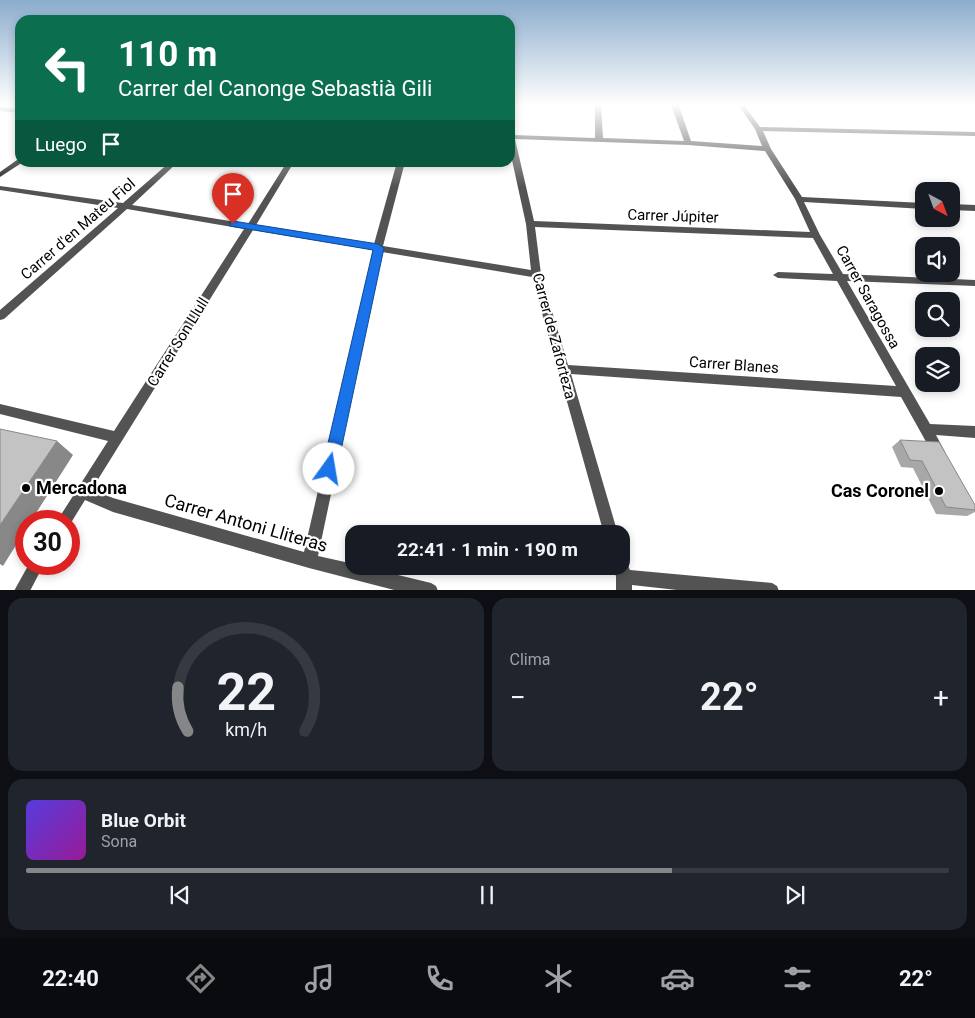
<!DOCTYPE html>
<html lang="es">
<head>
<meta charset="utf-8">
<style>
  :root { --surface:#171b24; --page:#20242c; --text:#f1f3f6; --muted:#9ea1a6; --line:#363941; --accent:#858687 }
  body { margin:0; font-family:Roboto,sans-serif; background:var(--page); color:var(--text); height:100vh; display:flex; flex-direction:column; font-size:19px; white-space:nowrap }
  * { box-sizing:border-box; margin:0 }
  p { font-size:16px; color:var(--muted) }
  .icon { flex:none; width:28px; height:28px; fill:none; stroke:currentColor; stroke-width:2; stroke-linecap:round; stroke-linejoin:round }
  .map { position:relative; height:590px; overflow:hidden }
  .sheet { display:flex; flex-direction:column; gap:8px; padding:8px; background:#0d0f14; flex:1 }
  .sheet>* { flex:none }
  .guide { position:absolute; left:15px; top:15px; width:500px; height:152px; border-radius:15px; box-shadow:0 2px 8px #0003; background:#0b6e4f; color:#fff; overflow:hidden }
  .needle { width:32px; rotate:139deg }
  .fabs { position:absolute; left:915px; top:182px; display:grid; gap:10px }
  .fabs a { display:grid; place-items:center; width:45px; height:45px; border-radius:10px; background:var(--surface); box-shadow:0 2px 8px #0003; font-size:25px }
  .speed { position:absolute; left:15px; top:510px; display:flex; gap:10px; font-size:25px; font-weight:700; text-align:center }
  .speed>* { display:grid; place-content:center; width:65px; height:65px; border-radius:50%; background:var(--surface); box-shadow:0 2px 8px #0003; line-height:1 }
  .speed .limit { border:8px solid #d22; background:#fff; color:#111 }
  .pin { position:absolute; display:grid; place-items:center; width:42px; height:42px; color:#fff; margin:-51px -21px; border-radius:50% 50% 50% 0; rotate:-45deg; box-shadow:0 0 5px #0007 }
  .pin .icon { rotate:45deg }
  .me { position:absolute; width:55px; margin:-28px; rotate:13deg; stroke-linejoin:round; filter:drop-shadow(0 0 4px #0008) }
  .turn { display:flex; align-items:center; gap:18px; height:105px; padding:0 20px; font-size:22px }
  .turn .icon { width:65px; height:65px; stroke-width:2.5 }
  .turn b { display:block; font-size:35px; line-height:42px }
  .then { display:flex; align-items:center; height:48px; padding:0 20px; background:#0003; gap:10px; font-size:19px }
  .big { font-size:38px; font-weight:700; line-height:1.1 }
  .sheet .card { flex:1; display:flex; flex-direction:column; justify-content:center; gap:8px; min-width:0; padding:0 18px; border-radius:15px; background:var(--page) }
  .sheet .dial { align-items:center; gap:0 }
  .dial svg { height:130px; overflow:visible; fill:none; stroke:var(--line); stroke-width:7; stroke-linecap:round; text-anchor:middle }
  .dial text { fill:var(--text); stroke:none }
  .song { display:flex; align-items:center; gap:15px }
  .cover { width:60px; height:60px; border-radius:8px; background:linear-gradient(135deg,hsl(250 70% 55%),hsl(300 70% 35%)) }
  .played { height:5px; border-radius:2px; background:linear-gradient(90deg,var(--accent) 70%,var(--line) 70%) }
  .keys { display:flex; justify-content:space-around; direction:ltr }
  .heat { display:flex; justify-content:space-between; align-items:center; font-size:28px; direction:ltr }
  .sheet .tiles { flex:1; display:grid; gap:8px; grid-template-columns:1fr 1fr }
  .card:last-child { grid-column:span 2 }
  .trip { position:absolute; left:345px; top:525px; width:285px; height:50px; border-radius:15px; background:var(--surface); box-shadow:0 2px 8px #0003; font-weight:700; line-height:50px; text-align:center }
  .tab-bar { display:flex; height:80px; justify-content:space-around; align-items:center; background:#090b0e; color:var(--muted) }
  .tab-bar .icon { width:35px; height:35px }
  .tab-bar .selected { color:var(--accent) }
  .tab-bar b { font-size:22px; color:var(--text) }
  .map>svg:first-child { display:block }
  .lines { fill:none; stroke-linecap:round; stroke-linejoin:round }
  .street { fill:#535353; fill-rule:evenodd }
  .secondary { fill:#202020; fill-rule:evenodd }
  .wall { fill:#a8a8a8 }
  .shaded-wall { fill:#888 }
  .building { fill:#c3c3c3; stroke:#888 }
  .route { fill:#1a73e8; stroke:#114b97 }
  .poi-dot { fill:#000; stroke:#fff; stroke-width:2 }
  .labels { text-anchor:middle; stroke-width:4.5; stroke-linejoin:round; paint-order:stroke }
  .street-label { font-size:15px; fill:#000; stroke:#fff }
  .near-poi-label { font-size:18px; font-weight:bold; fill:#000; stroke:#fff; text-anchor:start }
  .near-street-label { font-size:18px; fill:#000; stroke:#fff }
</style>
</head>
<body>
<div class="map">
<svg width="975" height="591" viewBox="0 0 975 591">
  <rect width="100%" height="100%" fill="#fff"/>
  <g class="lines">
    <g class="street">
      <path d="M595 105H601L603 138 684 141 671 105H678L679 106 691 141 762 146 755 129 738 105H744L760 127 975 132V136L763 131 771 149 802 197 924 203V209L804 202 820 235 843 274 975 280V286L847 281 930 424 975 426V438L936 435 945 452 944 456 939 458 934 456 901 397 571 374 618 534H604L559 373 556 369 557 367 532 277 382 252 318 556 354 564V566H361L431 583 436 586 438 591H398L309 568 113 512 85 500 69 526V521H57L108 441 0 414V404L114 431 244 229 127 209 4 319 0 320V310L118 208 0 190V186L123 203 170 162H178L132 205 248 224 287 162H294L256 225 374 244 397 162H405L383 246 531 270 526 224 510 151V133L514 135 595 138ZM515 139 688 145 765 151 795 199 810 232 534 221ZM535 227 813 238 833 274 778 272 773 275 778 278 837 281 896 386 568 365 541 274ZM253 230 373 250 304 552 113 498 92 489Z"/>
      <polygon points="0,107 20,109 20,113 0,111"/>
      <polygon points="951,204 975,205 975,211 951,210"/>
      <polygon points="621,559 626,561 630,570 772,583 777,586 779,591 686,591 632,585 632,591 616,591 616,577 614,566 621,566"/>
      <polygon points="29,564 44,564 30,591 14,591"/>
    </g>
    <polygon class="secondary" points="17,160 20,160 20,162 23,162 0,177 0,172"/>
  </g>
  <polygon class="wall" points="900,440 975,505 975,512 967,516 936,514 913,468 901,467 892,447"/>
  <polygon class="shaded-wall" points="57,441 73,455 31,521 26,521 26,529 3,566 0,564 0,525"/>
  <g class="building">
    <polygon points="0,429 57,441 0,525"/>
    <polygon points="900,440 939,442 975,505 975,510 946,507 922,461 910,460"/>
  </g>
  <linearGradient id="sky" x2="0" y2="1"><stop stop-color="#8baccc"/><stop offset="0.56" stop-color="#fff"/><stop offset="1" stop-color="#fff" stop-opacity="0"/></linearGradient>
  <rect width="975" height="187" fill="url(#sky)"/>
  <polygon class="route" points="233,221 378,244 384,248 337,469 334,474 329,476 324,474 322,469 373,250 230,226 230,222"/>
  <g class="poi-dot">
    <circle cx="26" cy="488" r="5"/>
    <circle cx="939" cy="491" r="5"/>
  </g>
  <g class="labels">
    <g class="street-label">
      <text transform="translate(673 216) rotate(2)" y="5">Carrer Júpiter</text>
      <text transform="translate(78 229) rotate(-41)" y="5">Carrer d'en Mateu Fiol</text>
      <text transform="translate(868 297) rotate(61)" y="5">Carrer Saragossa</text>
      <text transform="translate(554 336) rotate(75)" y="5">Carrer de Zaforteza</text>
      <text transform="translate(178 342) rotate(-58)" y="5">Carrer Son Llull</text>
      <text transform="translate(734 365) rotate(4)" y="5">Carrer Blanes</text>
    </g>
    <g class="near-poi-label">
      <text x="36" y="494">Mercadona</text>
      <text x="929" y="497" text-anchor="end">Cas Coronel</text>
    </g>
    <g class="near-street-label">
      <text transform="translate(246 523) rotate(16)" y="6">Carrer Antoni Lliteras</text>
    </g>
  </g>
</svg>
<div class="fabs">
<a><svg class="needle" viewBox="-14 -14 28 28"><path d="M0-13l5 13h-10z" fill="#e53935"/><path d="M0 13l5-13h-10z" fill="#9ea1a6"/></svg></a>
<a><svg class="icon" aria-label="sound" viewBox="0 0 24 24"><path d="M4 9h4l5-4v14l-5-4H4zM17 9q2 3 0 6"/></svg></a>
<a><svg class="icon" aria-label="search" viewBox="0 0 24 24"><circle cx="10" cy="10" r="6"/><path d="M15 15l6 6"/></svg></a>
<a><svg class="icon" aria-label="layers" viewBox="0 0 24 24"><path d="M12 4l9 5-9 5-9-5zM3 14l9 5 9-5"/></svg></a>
</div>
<div class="speed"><div class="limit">30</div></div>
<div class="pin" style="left:233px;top:224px;background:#d93025"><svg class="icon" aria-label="arrive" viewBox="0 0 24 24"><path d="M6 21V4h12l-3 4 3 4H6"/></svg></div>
<svg class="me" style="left:329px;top:469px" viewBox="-20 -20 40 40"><circle r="19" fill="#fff"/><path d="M0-13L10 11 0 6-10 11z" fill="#1a73e8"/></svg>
<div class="trip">22:41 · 1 min · 190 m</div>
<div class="guide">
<div class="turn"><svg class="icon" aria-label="left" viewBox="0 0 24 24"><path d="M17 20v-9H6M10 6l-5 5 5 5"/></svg><div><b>110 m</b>Carrer del Canonge Sebastià Gili</div></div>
<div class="then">Luego<svg class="icon" aria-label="arrive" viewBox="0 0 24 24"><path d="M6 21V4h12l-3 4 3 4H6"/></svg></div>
</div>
</div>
<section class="sheet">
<div class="tiles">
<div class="card dial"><svg viewBox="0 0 100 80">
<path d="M14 69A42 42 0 1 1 86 69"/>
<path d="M14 69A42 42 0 0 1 8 42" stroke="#858687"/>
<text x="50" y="56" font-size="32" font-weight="700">22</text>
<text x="50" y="72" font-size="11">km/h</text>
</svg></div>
<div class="card"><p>Clima</p>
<div class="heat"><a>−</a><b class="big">22°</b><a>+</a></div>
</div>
<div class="card">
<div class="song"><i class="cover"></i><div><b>Blue Orbit</b><p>Sona</p></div></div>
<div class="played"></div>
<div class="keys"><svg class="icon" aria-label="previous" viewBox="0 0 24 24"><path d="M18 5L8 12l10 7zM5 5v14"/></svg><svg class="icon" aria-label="pause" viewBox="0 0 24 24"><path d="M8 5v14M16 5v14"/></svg><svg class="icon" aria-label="next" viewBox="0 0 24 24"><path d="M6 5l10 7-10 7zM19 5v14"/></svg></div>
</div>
</div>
</section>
<nav class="tab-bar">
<b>22:40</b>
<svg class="icon selected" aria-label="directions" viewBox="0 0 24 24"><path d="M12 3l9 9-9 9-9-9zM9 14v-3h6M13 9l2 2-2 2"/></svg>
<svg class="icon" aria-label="music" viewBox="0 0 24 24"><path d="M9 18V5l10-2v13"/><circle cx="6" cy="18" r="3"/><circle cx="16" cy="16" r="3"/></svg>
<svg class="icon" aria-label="phone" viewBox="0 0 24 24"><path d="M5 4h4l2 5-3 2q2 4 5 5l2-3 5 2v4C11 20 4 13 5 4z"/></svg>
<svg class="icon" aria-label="climate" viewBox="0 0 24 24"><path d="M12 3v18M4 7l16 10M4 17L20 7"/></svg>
<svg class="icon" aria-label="car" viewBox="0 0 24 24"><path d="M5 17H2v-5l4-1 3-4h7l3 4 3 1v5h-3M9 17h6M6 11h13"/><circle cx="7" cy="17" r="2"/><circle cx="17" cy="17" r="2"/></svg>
<svg class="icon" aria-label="filters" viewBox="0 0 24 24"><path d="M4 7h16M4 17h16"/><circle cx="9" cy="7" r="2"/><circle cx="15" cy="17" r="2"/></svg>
<b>22°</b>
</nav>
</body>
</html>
